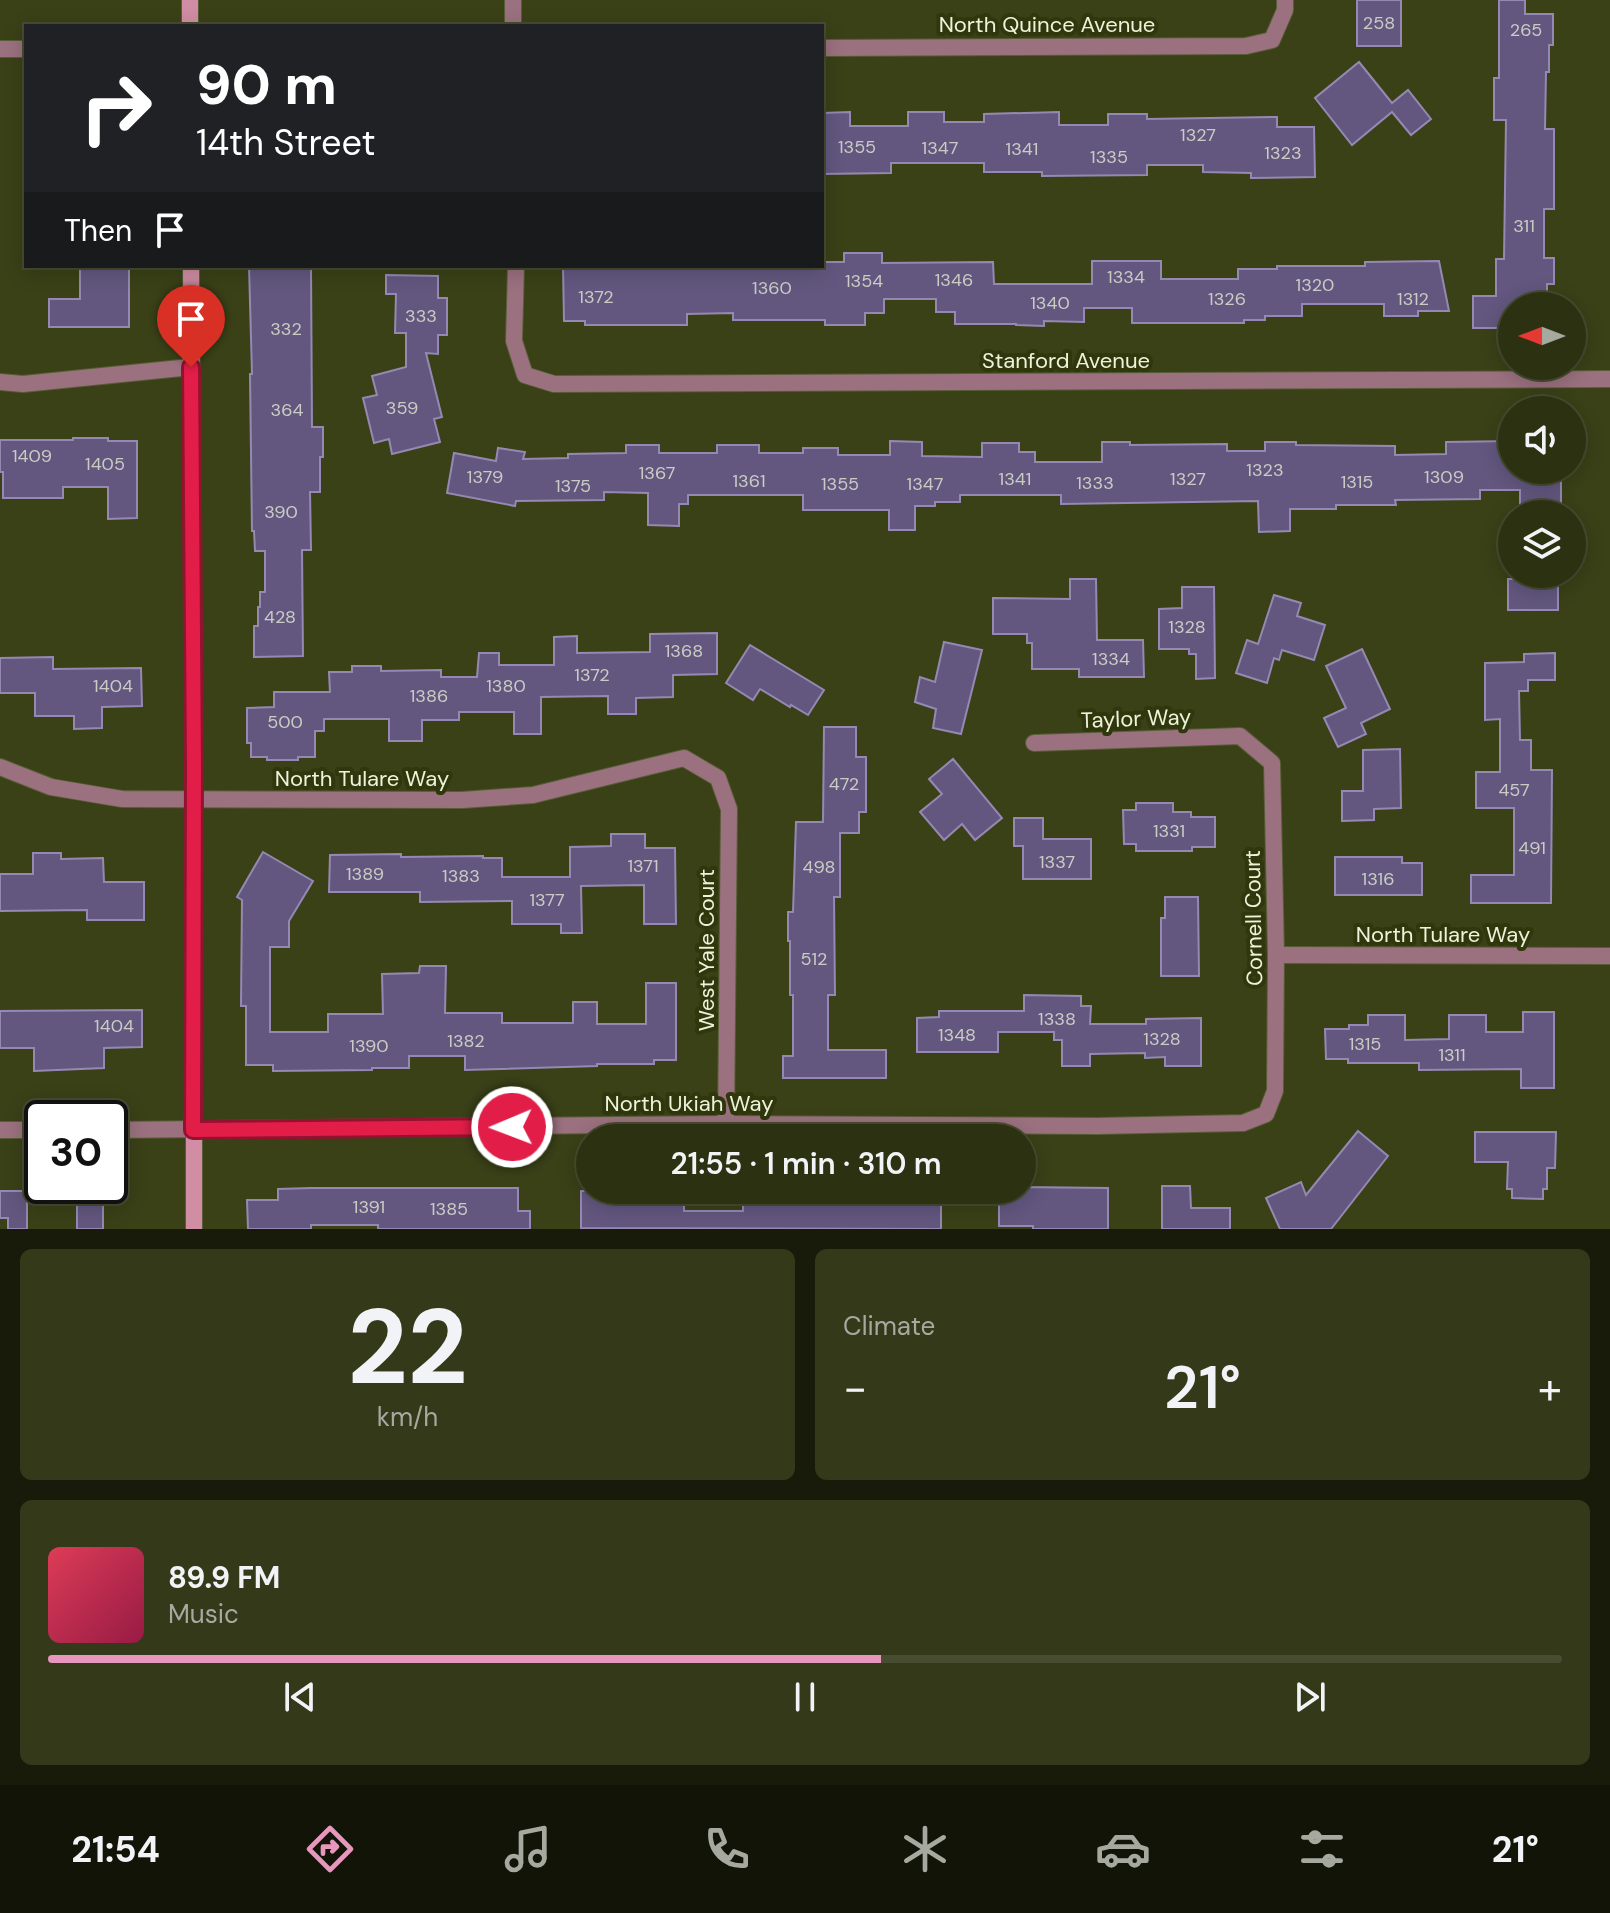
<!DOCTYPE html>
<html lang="en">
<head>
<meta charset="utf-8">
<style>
  :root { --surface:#2c3111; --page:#34391a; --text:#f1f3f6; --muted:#a6a99f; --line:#484c31; --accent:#e797bd }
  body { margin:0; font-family:"DM Sans",sans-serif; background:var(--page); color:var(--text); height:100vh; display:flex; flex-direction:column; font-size:30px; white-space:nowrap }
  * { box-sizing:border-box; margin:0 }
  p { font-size:26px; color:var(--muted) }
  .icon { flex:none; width:44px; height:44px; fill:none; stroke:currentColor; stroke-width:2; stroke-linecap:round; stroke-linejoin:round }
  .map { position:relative; height:1229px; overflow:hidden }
  .details { display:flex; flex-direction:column; gap:20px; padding:20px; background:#181b09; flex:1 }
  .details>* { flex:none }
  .top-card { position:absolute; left:24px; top:24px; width:800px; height:244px; border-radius:0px; box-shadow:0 4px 20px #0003,0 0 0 2px var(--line); background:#202124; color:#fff; overflow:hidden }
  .needle { width:52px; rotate:270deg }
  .fabs { position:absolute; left:1498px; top:292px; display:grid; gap:16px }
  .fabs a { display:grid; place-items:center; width:88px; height:88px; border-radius:50%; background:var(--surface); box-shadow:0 4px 20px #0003,0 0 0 2px var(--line); font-size:40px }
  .speed { position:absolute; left:24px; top:1100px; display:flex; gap:16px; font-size:40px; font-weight:700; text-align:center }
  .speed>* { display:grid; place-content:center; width:104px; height:104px; border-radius:50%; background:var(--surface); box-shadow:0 4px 20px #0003,0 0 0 2px var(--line); line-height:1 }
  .speed .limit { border:4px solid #111; border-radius:12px; background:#fff; color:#111 }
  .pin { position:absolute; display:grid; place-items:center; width:68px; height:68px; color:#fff; margin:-82px -34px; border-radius:50% 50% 50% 0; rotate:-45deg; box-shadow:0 0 8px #0007 }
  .pin .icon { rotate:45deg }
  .me { position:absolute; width:88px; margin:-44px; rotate:269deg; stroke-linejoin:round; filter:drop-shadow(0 0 6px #0008) }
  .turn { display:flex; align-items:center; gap:28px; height:168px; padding:0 40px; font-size:36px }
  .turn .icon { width:104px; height:104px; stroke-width:2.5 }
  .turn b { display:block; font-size:56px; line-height:68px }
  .then { display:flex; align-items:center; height:76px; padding:0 40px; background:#0003; gap:16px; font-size:30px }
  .big { font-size:60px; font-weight:600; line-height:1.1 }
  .details .widget { flex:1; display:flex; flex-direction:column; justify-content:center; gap:12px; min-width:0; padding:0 28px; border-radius:12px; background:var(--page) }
  .details .dial { align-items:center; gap:0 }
  .dial b { font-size:104px; line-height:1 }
  .song { display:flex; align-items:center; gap:24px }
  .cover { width:96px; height:96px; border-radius:12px; background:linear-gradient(135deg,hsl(350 70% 55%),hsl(340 70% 35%)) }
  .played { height:8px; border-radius:4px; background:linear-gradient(90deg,var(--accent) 55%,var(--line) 55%) }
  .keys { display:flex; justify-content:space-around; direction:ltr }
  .heat { display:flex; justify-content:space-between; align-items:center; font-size:44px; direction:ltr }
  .details .tiles { flex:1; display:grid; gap:20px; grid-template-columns:1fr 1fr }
  .widget:last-child { grid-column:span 2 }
  .trip { position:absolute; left:576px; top:1124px; width:460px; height:80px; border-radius:40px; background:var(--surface); box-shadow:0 4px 20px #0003,0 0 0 2px var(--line); font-weight:600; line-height:80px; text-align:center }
  .tab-bar { display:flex; height:128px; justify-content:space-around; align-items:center; background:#121407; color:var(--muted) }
  .tab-bar .icon { width:56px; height:56px }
  .tab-bar .on { color:var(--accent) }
  .tab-bar b { font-size:36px; color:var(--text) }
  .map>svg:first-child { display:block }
  .building { fill:#63577f; stroke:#9589b3; stroke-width:2 }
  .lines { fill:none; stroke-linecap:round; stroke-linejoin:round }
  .street-casing { stroke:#575d36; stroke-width:18 }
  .secondary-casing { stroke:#575d36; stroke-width:18 }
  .street { stroke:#9b717f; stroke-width:16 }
  .secondary { stroke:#d08da4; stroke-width:16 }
  .route-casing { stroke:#92132f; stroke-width:20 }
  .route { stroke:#e11d48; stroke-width:14 }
  .labels { text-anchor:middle; stroke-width:8; stroke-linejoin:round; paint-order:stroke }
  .number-label { font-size:18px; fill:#caccc4 }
  .street-label { font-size:22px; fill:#edf3db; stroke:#30370c }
</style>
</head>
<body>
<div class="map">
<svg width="1610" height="1229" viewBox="0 0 1610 1229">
  <rect width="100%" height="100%" fill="#3a4117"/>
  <g class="building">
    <rect x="1357" y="0" width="44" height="46"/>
    <polygon points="1499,0 1525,0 1525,14 1553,14 1553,45 1549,45 1549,72 1546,72 1545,129 1554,129 1554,209 1544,209 1544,258 1554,258 1554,284 1547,284 1547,306 1512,306 1512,328 1473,328 1473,296 1496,296 1496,259 1504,259 1506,120 1494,120 1494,78 1499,78"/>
    <polygon points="1359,62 1392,103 1408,90 1431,119 1411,135 1392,112 1352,145 1315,98"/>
    <polygon points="850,112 850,126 908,126 908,112 944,112 944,122 984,122 984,114 1059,112 1059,125 1108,125 1108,114 1147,114 1147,119 1277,117 1277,127 1314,127 1315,177 1251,178 1251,173 1203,172 1203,165 1147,165 1147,175 1042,176 1042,172 984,172 984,163 891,163 891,173 822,174 822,113"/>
    <polygon points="844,253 882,253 882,263 993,262 994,284 1092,284 1092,261 1161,261 1161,279 1238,279 1238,269 1277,269 1277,266 1365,266 1365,262 1439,261 1449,311 1418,311 1418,316 1384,316 1384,304 1302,304 1302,316 1265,316 1265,320 1244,320 1244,323 1132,323 1132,308 1084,308 1084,322 1044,321 1044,326 1016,325 1016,324 955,324 955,312 936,312 936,299 884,299 884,313 865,313 865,325 825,325 825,320 733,320 733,313 687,314 687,325 585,325 585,321 564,321 563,266 590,266 590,269 646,269 646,266 825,266 825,262 844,262"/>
    <polygon points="80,266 129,266 129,327 49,327 49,299 80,299"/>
    <polygon points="249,266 311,266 312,427 323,427 323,457 320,457 320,492 310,492 311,550 302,550 303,656 254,657 254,626 258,626 258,607 260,607 260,592 265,592 265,551 255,551 254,531 252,531 250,374 252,374"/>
    <polygon points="386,275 438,276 438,298 447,298 447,335 438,335 438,354 426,353 442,417 434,419 440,442 392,454 389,439 374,443 363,398 377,395 372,376 406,367 406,333 395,333 396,294 386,294"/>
    <polygon points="73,438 108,438 108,441 137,441 137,518 108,519 108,487 63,487 63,498 3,498 3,472 0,472 0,440 73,440"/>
    <polygon points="890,441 922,442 922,456 982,457 982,443 1019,443 1019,452 1035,452 1035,462 1102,462 1102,442 1130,442 1130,445 1227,444 1227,451 1265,451 1265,442 1296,442 1296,445 1395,446 1395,455 1446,454 1446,442 1512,441 1512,470 1561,470 1561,504 1551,504 1551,514 1520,514 1520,490 1480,490 1480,499 1395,500 1396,505 1336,505 1336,509 1290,509 1290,531 1259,532 1258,501 1061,504 1061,495 960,495 960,502 935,502 935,506 915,506 915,530 889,530 889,510 803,510 803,495 688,495 688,504 679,504 679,526 648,525 648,493 604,492 604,500 516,501 515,506 447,493 454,453 496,461 498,448 525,452 523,459 568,458 568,454 626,453 626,445 659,445 659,453 717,453 717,445 759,445 759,453 803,453 803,448 838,448 838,455 890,455"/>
    <polygon points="1070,579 1096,579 1097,640 1143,640 1144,677 1079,677 1079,669 1032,669 1032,643 1027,643 1027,634 993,634 993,598 1070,599"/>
    <rect x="1508" y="579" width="50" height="31"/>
    <polygon points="1182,587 1214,587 1215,678 1196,679 1196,654 1189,654 1189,649 1159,649 1159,609 1182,608"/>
    <polygon points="1274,595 1301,603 1297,616 1325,625 1314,660 1282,650 1279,660 1274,658 1267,683 1236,673 1247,640 1258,644"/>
    <polygon points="717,633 717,674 673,675 673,697 636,698 636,714 608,714 608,696 541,697 541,734 514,734 514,712 459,712 459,720 422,720 422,741 389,741 389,719 324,719 324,731 315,731 315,757 298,757 298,760 267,760 267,757 251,757 251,743 247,743 247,708 274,707 274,692 330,692 329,672 352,672 352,666 381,666 381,671 441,670 441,677 477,677 479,653 499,653 499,665 554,665 554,637 577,636 577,653 650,652 650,634"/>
    <polygon points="944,642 982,650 961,734 933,728 936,709 915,702 920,677 935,682"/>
    <polygon points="750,645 824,690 808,715 791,705 790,707 760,689 753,700 726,683"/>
    <polygon points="1362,649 1390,709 1361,723 1366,734 1338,747 1324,718 1346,708 1326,666"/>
    <polygon points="1555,653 1555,680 1528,680 1528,691 1519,691 1520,740 1531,740 1531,770 1552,770 1551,903 1471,903 1471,875 1514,875 1514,808 1476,808 1476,772 1500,772 1500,719 1485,720 1485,663 1524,662 1524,654"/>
    <polygon points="53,657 53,669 141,668 142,706 102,707 102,728 74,729 74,716 35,716 35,693 0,693 0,658"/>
    <polygon points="824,727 856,727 856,757 866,757 866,812 859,812 859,833 840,833 840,897 834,897 835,995 828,995 828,1050 886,1050 886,1078 783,1078 783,1056 793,1056 793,995 790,995 790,941 788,941 788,912 793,912 796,822 823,822"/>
    <polygon points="1400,749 1401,808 1374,809 1374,820 1342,821 1342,791 1363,791 1363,750"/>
    <polygon points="953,759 1002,818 975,840 962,824 944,840 920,812 942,794 929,779"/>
    <polygon points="1136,803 1173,803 1173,812 1191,812 1191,817 1215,817 1215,847 1192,847 1192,851 1136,851 1136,844 1124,844 1123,810 1136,810"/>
    <polygon points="1014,818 1043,818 1043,839 1091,839 1091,879 1023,879 1023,846 1014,846"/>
    <polygon points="611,834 645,834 645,848 675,848 676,924 644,924 644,885 581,886 582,933 561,933 561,924 512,924 512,901 420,902 420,892 329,892 330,855 401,854 401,857 483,856 483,858 502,858 502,877 570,877 570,847 611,846"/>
    <polygon points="263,852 313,881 289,921 289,947 270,947 270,1032 328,1032 328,1014 383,1014 382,974 419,973 420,966 446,966 445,1013 502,1013 502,1023 573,1023 573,1002 597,1002 597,1024 646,1024 646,983 676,983 676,1060 654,1060 654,1064 597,1064 597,1066 465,1070 465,1056 409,1056 409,1068 372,1068 372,1070 273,1071 273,1065 246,1065 246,1006 241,1006 242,900 237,897"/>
    <polygon points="33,853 61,853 61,859 103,858 104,882 144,882 144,920 87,920 87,910 0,911 0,874 33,874"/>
    <polygon points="1335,857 1402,857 1402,863 1422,863 1422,895 1335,895"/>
    <polygon points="1165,897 1198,897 1199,976 1161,976 1161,918 1165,918"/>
    <polygon points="1024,995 1081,996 1081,1006 1091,1006 1090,1024 1146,1024 1146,1019 1201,1018 1201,1066 1165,1066 1165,1057 1145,1058 1145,1053 1090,1054 1090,1066 1062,1066 1062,1040 1054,1040 1054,1032 998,1032 998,1052 917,1052 917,1018 939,1017 939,1011 1024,1011"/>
    <polygon points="142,1010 142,1047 104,1048 104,1068 34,1071 34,1048 0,1048 0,1011"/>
    <polygon points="1523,1012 1554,1012 1554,1088 1521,1088 1521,1069 1419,1070 1419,1063 1348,1063 1348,1059 1326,1059 1325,1029 1349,1029 1349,1025 1368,1025 1368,1015 1405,1015 1405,1040 1449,1039 1449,1015 1486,1015 1486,1032 1523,1032"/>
    <polygon points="1358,1131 1388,1156 1331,1229 1280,1229 1266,1198 1301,1182 1306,1195"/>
    <polygon points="1475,1132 1556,1132 1555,1168 1547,1168 1547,1189 1543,1189 1543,1199 1512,1198 1512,1189 1507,1189 1508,1162 1475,1162"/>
    <polygon points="1162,1186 1190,1186 1191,1208 1230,1208 1230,1229 1162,1229"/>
    <polygon points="1022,1187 1108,1188 1108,1229 1033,1229 1033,1226 999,1226 999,1190 1022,1190"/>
    <polygon points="311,1188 518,1188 518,1211 530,1211 530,1229 378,1229 378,1225 311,1225 311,1229 248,1229 247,1200 278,1200 278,1189"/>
    <rect x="77" y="1189" width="26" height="40"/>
    <polygon points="684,1190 684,1211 743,1211 743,1190 848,1193 848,1202 913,1202 913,1190 941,1190 941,1229 581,1228 581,1191"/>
    <polygon points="0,1191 27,1191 27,1229 8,1229 8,1218 0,1218"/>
  </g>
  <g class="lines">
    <g class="street-casing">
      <g id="street">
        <polyline points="513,0 513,26"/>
        <polyline points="822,48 1246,46 1272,40 1285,10 1285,0"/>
        <polyline points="0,49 26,49"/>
        <polyline points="516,266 514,341 525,375 554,384 1610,379"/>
        <polyline points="0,382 23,384 191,367"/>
        <polyline points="0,767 51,787 122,799 462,800 533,795 684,758 718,778 729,809 726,1124"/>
        <polyline points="1276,955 1610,956"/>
        <polyline points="0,1130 42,1130"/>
        <polyline points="110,1130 726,1124 1097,1126 1243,1123 1266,1114 1275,1091 1276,955 1272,763 1240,736 1034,743"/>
      </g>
    </g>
    <g class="secondary-casing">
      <g id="secondary">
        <polyline points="190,0 190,26"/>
        <polyline points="191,266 194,768 194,1229"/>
      </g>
    </g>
    <use href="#street" class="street"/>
    <use href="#secondary" class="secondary"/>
  </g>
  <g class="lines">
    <g class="route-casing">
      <polyline id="route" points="191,367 194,768 193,1130 512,1127"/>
    </g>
    <use href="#route" class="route"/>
  </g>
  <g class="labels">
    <g class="number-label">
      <text x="1379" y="29">258</text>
      <text x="1526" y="36">265</text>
      <text x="1198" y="141">1327</text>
      <text x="857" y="153">1355</text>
      <text x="940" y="154">1347</text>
      <text x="1022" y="155">1341</text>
      <text x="1283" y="159">1323</text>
      <text x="1109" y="163">1335</text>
      <text x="1524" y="232">311</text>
      <text x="1126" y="283">1334</text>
      <text x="954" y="286">1346</text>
      <text x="864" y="287">1354</text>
      <text x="1315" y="291">1320</text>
      <text x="772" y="294">1360</text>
      <text x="596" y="303">1372</text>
      <text x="1227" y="305">1326</text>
      <text x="1413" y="305">1312</text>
      <text x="1050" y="309">1340</text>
      <text x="421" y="322">333</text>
      <text x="286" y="335">332</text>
      <text x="402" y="414">359</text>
      <text x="287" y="416">364</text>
      <text x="32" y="462">1409</text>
      <text x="105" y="470">1405</text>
      <text x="1265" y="476">1323</text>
      <text x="657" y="479">1367</text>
      <text x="485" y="483">1379</text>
      <text x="1444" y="483">1309</text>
      <text x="1015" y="485">1341</text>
      <text x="1188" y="485">1327</text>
      <text x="749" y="487">1361</text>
      <text x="1357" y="488">1315</text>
      <text x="1095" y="489">1333</text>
      <text x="840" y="490">1355</text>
      <text x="925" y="490">1347</text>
      <text x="573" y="492">1375</text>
      <text x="281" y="518">390</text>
      <text x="280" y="623">428</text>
      <text x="1187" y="633">1328</text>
      <text x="684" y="657">1368</text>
      <text x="1111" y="665">1334</text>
      <text x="592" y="681">1372</text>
      <text x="113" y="692">1404</text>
      <text x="506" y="692">1380</text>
      <text x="429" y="702">1386</text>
      <text x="285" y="728">500</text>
      <text x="844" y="790">472</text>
      <text x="1514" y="796">457</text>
      <text x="1169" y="837">1331</text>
      <text x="1532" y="854">491</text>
      <text x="1057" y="868">1337</text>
      <text x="643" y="872">1371</text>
      <text x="819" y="873">498</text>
      <text x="365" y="880">1389</text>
      <text x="461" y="882">1383</text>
      <text x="1378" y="885">1316</text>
      <text x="547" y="906">1377</text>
      <text x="814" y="965">512</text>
      <text x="1057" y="1025">1338</text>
      <text x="114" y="1032">1404</text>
      <text x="957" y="1041">1348</text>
      <text x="1162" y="1045">1328</text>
      <text x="466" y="1047">1382</text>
      <text x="1365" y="1050">1315</text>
      <text x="369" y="1052">1390</text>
      <text x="1452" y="1061">1311</text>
      <text x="369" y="1213">1391</text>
      <text x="449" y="1215">1385</text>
    </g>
    <g class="street-label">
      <text x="1047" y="32">North Quince Avenue</text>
      <text x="1066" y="368">Stanford Avenue</text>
      <text transform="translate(1136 718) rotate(-2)" y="8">Taylor Way</text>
      <text x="362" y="786">North Tulare Way</text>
      <text transform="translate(1253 918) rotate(-91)" y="8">Cornell Court</text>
      <text x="1443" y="942">North Tulare Way</text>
      <text transform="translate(706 950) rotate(-90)" y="8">West Yale Court</text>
      <text x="689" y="1111">North Ukiah Way</text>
    </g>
  </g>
</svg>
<div class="fabs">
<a><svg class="needle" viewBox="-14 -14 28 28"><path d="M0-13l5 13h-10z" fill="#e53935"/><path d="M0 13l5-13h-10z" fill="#a6a99f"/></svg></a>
<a><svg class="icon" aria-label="sound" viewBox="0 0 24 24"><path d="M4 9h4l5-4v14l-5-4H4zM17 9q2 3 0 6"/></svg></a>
<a><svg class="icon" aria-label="layers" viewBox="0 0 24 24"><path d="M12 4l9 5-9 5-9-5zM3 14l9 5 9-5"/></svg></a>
</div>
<div class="speed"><div class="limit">30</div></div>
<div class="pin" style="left:191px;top:367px;background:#d93025"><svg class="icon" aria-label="arrive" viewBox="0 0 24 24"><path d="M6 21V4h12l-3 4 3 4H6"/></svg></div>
<svg class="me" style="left:512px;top:1127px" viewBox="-20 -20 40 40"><circle r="17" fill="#e11d48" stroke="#fff" stroke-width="3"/><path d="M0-11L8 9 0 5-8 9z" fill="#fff"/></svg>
<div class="trip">21:55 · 1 min · 310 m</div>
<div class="top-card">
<div class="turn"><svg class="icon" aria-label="right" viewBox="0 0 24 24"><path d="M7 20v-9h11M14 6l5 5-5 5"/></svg><div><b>90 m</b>14th Street</div></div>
<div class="then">Then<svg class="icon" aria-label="arrive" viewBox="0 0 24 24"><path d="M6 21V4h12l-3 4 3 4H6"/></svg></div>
</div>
</div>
<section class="details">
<div class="tiles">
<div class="widget dial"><b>22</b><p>km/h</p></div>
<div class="widget"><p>Climate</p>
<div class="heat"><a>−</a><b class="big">21°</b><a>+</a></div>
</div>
<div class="widget">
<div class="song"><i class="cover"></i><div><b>89.9 FM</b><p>Music</p></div></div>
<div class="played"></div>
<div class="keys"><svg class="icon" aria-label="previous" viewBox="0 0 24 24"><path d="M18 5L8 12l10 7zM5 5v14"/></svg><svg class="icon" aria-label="pause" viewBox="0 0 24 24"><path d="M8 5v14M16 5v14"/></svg><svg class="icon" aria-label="next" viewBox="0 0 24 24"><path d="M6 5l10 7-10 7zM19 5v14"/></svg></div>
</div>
</div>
</section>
<nav class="tab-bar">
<b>21:54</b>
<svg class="icon on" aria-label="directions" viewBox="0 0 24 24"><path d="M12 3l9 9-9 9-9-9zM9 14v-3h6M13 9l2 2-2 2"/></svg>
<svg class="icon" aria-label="music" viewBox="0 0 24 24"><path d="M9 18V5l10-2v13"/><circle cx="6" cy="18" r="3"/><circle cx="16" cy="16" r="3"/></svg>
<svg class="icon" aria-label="phone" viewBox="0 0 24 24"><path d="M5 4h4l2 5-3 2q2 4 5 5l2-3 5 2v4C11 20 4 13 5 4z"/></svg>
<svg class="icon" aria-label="climate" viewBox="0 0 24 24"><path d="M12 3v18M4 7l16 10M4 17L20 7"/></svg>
<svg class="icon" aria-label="car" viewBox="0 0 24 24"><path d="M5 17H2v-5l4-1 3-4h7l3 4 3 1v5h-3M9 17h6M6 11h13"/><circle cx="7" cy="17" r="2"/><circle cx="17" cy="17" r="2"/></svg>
<svg class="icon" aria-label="filters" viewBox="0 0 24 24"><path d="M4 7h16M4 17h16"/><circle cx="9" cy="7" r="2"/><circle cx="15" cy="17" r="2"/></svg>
<b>21°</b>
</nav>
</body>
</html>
